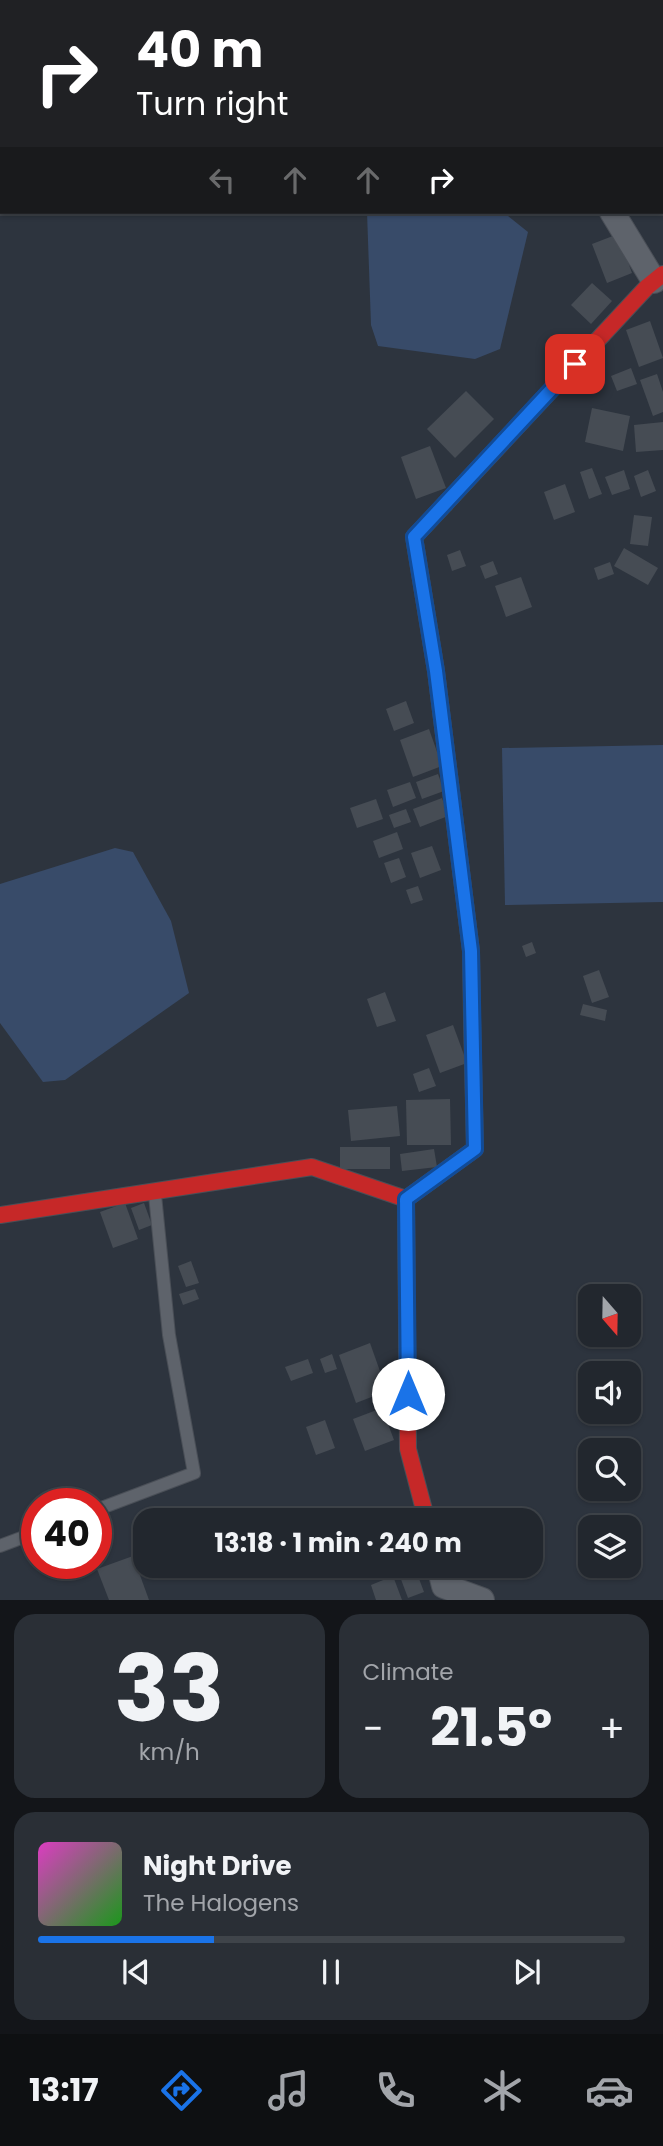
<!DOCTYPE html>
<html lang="en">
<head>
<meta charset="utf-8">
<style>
  :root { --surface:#22272e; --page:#2a2f36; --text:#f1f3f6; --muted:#a2a5aa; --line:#3f444a; --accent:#1a73e8 }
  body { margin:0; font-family:Poppins,sans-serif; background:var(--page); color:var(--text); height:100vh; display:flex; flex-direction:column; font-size:26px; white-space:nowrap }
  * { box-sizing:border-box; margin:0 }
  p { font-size:23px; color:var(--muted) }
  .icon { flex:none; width:38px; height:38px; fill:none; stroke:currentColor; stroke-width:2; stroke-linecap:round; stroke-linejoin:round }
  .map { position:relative; height:1600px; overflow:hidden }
  .sheet { display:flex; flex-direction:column; gap:14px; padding:14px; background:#131519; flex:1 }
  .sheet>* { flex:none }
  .banner { position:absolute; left:0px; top:0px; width:663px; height:214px; box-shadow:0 2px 5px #0004,0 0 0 2px var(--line); background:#202124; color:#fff; overflow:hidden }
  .needle { width:46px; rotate:160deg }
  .fabs { position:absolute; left:578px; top:1284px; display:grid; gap:14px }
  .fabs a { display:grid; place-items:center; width:63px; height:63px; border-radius:14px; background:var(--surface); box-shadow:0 2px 5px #0004,0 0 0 2px var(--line); font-size:35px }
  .speed { position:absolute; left:21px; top:1488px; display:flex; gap:14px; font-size:35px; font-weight:700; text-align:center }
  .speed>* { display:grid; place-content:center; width:91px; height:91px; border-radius:50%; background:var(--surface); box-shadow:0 2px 5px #0004,0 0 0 2px var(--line); line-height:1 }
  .speed .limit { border:10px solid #d22; background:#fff; color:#111 }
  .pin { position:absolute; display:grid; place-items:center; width:60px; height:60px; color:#fff; margin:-30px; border-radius:14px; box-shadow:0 4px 10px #0006 }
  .me { position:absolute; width:77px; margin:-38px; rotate:0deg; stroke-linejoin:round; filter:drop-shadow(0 0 5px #0008) }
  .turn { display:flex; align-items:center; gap:24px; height:147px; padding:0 21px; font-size:32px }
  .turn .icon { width:91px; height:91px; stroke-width:2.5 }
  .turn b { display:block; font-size:49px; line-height:60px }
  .lanes { display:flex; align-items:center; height:66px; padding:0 21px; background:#0003; justify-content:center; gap:35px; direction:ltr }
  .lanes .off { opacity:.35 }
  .big { font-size:52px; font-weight:700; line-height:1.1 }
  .sheet .tile { flex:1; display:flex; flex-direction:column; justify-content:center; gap:10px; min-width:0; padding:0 24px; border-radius:21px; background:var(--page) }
  .sheet .dial { align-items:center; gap:0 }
  .dial b { font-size:91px; line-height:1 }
  .song { display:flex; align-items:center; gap:21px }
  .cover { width:84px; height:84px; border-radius:10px; background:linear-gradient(135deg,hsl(310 70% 55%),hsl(120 70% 35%)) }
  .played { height:7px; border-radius:4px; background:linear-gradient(90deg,var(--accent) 30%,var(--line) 30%) }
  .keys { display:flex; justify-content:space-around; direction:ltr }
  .heat { display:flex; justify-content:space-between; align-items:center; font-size:38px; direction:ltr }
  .sheet .tiles { flex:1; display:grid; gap:14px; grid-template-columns:1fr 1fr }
  .tile:last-child { grid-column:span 2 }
  .trip { position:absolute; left:133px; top:1508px; width:410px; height:70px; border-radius:21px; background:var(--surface); box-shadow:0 2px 5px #0004,0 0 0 2px var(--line); font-weight:700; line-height:70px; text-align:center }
  .menu { display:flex; height:112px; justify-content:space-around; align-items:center; background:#0e1012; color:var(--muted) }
  .menu .icon { width:49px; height:49px }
  .menu .active { color:var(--accent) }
  .menu b { font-size:32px; color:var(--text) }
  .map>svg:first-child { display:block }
  .water { fill:#384b69 }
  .building { fill:#464c54 }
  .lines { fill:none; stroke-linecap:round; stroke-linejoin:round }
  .lane-casing { stroke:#4a4f57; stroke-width:14 }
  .street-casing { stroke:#4a4f57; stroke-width:26 }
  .fast-casing { stroke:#4a4f57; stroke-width:18 }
  .jam-casing { stroke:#4a4f57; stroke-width:18 }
  .lane { stroke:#5e636b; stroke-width:12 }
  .street { stroke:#5e636b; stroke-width:24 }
  .fast { stroke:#4caf50; stroke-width:16 }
  .jam { stroke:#c62828; stroke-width:16 }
  .route-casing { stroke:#114b97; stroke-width:18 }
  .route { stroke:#1a73e8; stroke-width:12 }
</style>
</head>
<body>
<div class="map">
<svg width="663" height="1600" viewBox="0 0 663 1600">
  <rect width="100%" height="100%" fill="#2d343e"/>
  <g class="water">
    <polygon points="367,212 503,212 528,232 500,349 475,359 378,346 371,325"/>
    <polygon points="663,745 663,902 505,905 502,748"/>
    <polygon points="115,848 133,852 171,921 189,993 65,1080 43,1082 0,1023 0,884"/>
  </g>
  <g class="building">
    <polygon points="618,234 632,273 607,283 592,244"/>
    <polygon points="592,283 612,301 591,324 571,305"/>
    <polygon points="650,321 663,358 639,367 626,330"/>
    <polygon points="631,368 637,384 617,391 611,376"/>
    <polygon points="657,374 663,392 663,412 653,416 640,380"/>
    <polygon points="466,391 494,419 455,458 427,429"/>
    <polygon points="592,408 630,416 623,451 585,442"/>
    <polygon points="663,422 663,450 636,452 634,425"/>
    <polygon points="430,446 446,488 416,499 401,457"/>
    <polygon points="592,468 602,494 589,499 580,472"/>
    <polygon points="624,470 630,489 612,495 605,477"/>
    <polygon points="648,470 656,491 641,497 634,476"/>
    <polygon points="565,484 575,512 554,520 544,492"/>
    <polygon points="634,515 652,517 648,546 630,544"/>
    <polygon points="624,548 658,568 648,585 614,566"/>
    <polygon points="460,550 466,566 452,571 447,555"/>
    <polygon points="493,561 498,574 485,579 480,566"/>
    <polygon points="610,562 614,574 598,580 594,568"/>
    <polygon points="521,577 532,607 506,617 495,586"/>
    <polygon points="406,701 414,723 394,731 386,709"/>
    <polygon points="429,729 442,766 413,777 400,740"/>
    <polygon points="438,774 444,791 422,799 416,782"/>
    <polygon points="410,782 416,798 393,807 387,790"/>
    <polygon points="442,798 448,816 420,827 413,809"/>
    <polygon points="376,799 383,819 357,828 350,808"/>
    <polygon points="406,809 411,822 394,828 389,815"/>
    <polygon points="397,832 403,849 379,858 373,841"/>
    <polygon points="432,846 441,870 420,878 411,853"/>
    <polygon points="399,858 406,877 391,883 384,863"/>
    <polygon points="418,886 423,900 411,904 406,890"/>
    <polygon points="532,942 536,953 526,957 522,946"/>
    <polygon points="599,970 609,997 592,1003 583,976"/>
    <polygon points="385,992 396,1021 377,1027 367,999"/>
    <polygon points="583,1004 607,1010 605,1021 580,1015"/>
    <polygon points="453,1025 467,1063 440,1073 426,1035"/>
    <polygon points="429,1068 436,1086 419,1092 413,1074"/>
    <polygon points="450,1099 451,1145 407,1145 406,1100"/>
    <polygon points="397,1106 400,1136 351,1141 348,1110"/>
    <rect x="340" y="1147" width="50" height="22"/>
    <polygon points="434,1149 437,1167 402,1171 400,1154"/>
    <polygon points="125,1203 138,1239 113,1248 100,1212"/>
    <polygon points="144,1203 152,1225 139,1230 131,1208"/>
    <polygon points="191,1261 199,1283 186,1287 178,1266"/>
    <polygon points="195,1289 199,1299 183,1305 179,1294"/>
    <polygon points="370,1343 387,1391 356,1403 339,1355"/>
    <polygon points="332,1354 337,1369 325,1373 320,1359"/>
    <polygon points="308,1359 313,1373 291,1381 285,1367"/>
    <polygon points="382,1408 394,1440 365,1451 353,1419"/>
    <polygon points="325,1420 335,1448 316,1455 306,1427"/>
    <polygon points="133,1556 149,1600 109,1600 97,1569"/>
    <polygon points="415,1568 424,1592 408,1598 399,1574"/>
    <polygon points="393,1576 402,1600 376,1600 371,1585"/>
  </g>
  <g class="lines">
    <g class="lane-casing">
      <g id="lane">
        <polyline points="96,1510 194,1473 169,1335 155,1195"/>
        <polyline points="0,1546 37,1532"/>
      </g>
    </g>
    <g class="street-casing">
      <g id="street">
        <polyline points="313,0 319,2"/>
        <polyline points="612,212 654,281"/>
        <polyline points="439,1566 444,1586 482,1600"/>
      </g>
    </g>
    <g class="fast-casing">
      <polyline id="fast" points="445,504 414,537 436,671 471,951 472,1018"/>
    </g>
    <g class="jam-casing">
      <g id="jam">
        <polyline points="445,504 647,287 663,274"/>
        <polyline points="0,1215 312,1167 406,1199"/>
        <polyline points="427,1521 408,1449 406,1199 475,1149 472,1018"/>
      </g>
    </g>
    <use href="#lane" class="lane"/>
    <use href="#street" class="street"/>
    <use href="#fast" class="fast"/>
    <use href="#jam" class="jam"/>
  </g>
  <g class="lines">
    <g class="route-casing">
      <polyline id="route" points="408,1394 406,1199 475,1149 471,951 436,671 414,537 575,364"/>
    </g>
    <use href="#route" class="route"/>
  </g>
</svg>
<div class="fabs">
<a><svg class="needle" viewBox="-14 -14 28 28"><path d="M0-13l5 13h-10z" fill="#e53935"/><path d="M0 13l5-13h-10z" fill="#a2a5aa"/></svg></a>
<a><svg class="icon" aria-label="sound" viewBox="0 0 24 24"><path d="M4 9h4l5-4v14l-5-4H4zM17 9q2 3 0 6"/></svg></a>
<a><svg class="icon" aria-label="search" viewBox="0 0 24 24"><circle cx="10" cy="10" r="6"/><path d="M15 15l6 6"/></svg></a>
<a><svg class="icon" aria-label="layers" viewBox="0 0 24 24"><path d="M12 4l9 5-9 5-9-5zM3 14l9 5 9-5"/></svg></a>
</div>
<div class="speed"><div class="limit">40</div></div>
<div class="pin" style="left:575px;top:364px;background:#d93025"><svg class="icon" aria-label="arrive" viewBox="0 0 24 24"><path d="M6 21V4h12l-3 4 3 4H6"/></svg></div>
<svg class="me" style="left:408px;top:1394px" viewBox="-20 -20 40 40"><circle r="19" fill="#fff"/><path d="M0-13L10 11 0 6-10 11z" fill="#1a73e8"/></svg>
<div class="trip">13:18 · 1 min · 240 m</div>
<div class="banner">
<div class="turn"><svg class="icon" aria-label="right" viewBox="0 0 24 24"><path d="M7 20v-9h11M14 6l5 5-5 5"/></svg><div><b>40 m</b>Turn right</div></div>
<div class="lanes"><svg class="icon off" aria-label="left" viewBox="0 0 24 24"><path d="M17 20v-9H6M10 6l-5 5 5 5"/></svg><svg class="icon off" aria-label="ahead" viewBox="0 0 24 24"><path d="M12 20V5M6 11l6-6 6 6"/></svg><svg class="icon off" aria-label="ahead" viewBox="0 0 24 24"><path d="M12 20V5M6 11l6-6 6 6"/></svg><svg class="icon" aria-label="right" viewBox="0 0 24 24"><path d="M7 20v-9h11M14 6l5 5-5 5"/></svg></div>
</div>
</div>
<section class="sheet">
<div class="tiles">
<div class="tile dial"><b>33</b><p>km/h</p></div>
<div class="tile"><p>Climate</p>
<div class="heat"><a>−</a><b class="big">21.5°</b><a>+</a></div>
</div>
<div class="tile">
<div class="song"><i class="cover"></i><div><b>Night Drive</b><p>The Halogens</p></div></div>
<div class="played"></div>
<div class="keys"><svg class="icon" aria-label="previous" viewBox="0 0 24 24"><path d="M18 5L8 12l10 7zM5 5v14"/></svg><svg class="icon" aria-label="pause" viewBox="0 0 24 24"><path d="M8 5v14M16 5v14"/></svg><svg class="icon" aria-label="next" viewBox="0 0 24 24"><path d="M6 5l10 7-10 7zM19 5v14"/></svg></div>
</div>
</div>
</section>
<nav class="menu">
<b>13:17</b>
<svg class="icon active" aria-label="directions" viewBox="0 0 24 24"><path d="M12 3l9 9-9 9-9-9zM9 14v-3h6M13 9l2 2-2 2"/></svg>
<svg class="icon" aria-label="music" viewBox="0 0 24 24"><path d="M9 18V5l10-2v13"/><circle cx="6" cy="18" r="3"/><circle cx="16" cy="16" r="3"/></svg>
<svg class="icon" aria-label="phone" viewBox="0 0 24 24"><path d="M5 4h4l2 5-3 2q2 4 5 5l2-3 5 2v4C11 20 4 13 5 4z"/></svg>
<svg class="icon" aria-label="climate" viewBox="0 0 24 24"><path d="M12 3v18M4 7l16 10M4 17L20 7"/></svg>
<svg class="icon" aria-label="car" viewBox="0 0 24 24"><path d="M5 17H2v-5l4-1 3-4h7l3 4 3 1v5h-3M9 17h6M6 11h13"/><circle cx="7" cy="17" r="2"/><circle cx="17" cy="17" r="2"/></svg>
</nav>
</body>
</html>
